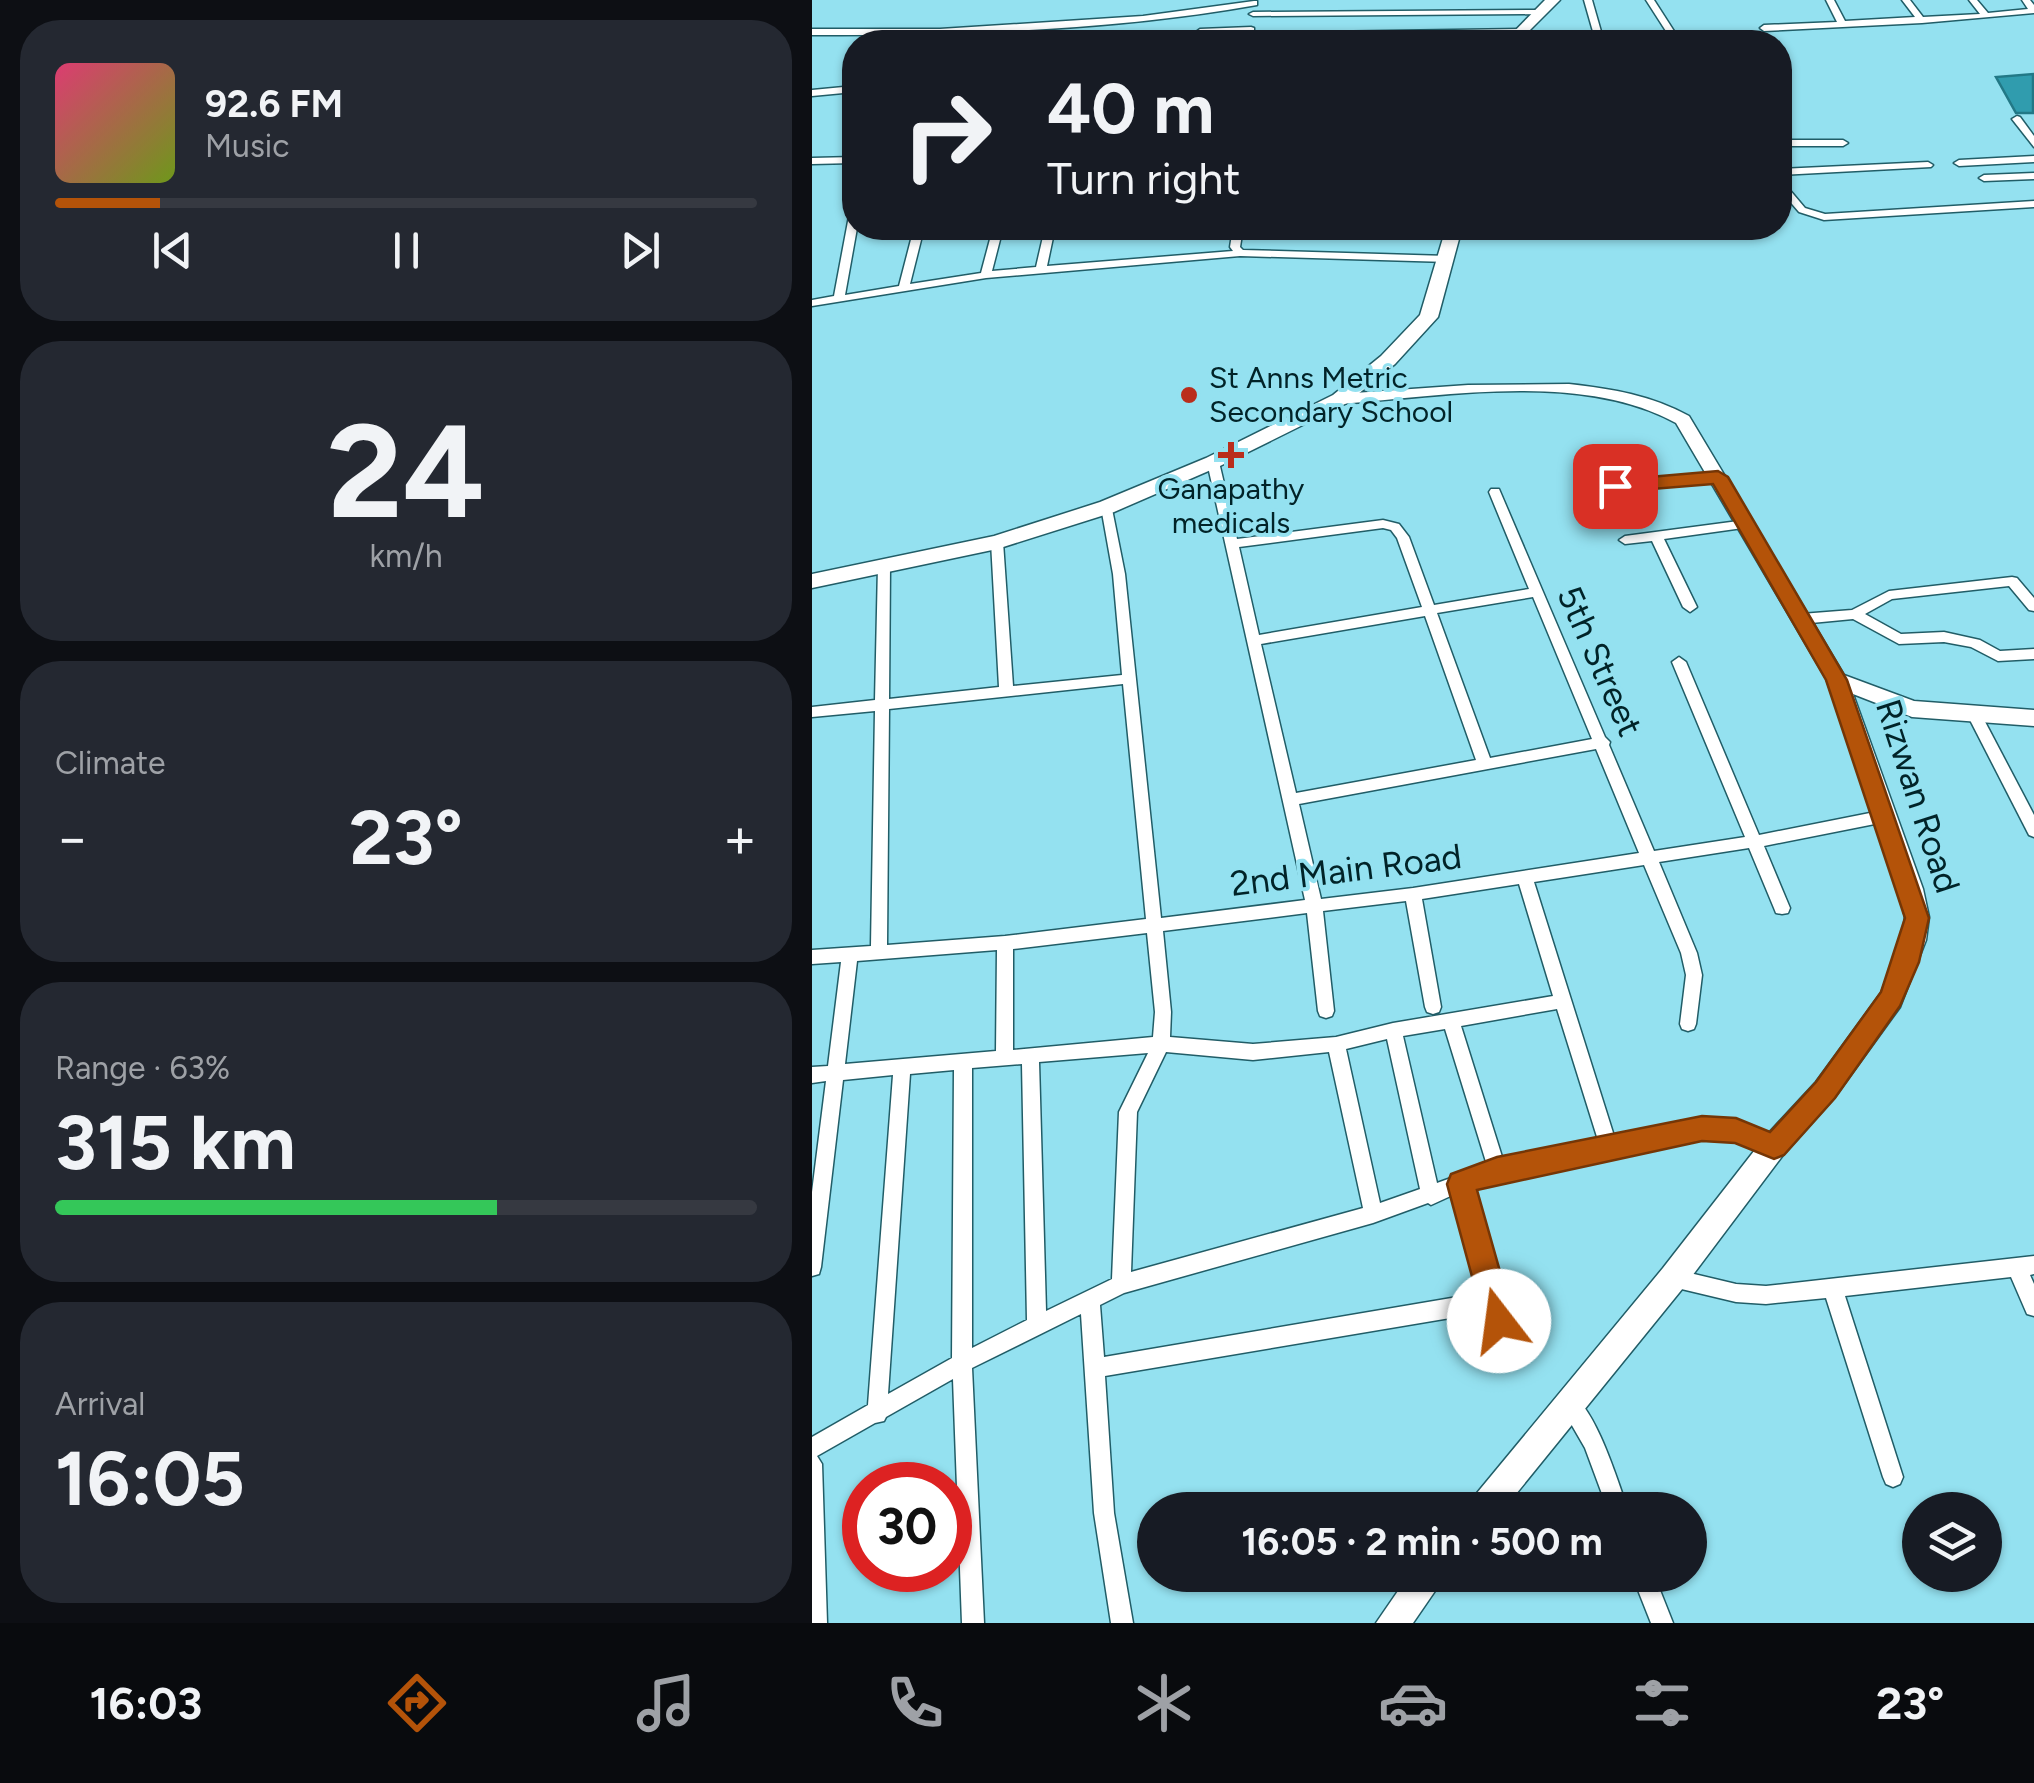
<!DOCTYPE html>
<html lang="en">
<head>
<meta charset="utf-8">
<style>
  :root { --surface:#171b24; --page:#242831; --text:#f1f3f6; --muted:#9ea1a6; --line:#363941; --accent:#b45309 }
  body { margin:0; font-family:Figtree,sans-serif; background:var(--page); color:var(--text); height:100vh; display:flex; flex-direction:column; font-size:38px; white-space:nowrap }
  * { box-sizing:border-box; margin:0 }
  p { font-size:32px; color:var(--muted) }
  .icon { flex:none; width:55px; height:55px; fill:none; stroke:currentColor; stroke-width:2; stroke-linecap:round; stroke-linejoin:round }
  .map { position:relative; flex:1; overflow:hidden }
  .sheet { display:flex; flex-direction:column; gap:20px; padding:20px; background:#0d0f14; width:812px }
  .sheet>* { flex:none }
  .banner { position:absolute; left:30px; top:30px; width:950px; height:210px; border-radius:40px; box-shadow:0 2px 8px #0004; background:#171b24; color:var(--text); overflow:hidden }
  .controls { position:absolute; left:1090px; top:1492px; display:grid; gap:20px }
  .controls a { display:grid; place-items:center; width:100px; height:100px; border-radius:50%; background:var(--surface); box-shadow:0 2px 8px #0004; font-size:50px }
  .speed { position:absolute; left:30px; top:1462px; display:flex; gap:20px; font-size:50px; font-weight:700; text-align:center }
  .speed>* { display:grid; place-content:center; width:130px; height:130px; border-radius:50%; background:var(--surface); box-shadow:0 2px 8px #0004; line-height:1 }
  .speed .limit { border:15px solid #d22; background:#fff; color:#111 }
  .pin { position:absolute; display:grid; place-items:center; width:85px; height:85px; color:#fff; margin:-42px; border-radius:20px; box-shadow:0 5px 15px #0006 }
  .me { position:absolute; width:110px; margin:-55px; rotate:345deg; stroke-linejoin:round; filter:drop-shadow(0 0 8px #0008) }
  .turn { display:flex; align-items:center; gap:35px; height:210px; padding:0 40px; font-size:45px }
  .turn .icon { width:130px; height:130px; stroke-width:2.5 }
  .turn b { display:block; font-size:70px; line-height:85px }
  .big { font-size:75px; font-weight:700; line-height:1.1 }
  .sheet .tile { flex:1; display:flex; flex-direction:column; justify-content:center; gap:15px; min-width:0; padding:0 35px; border-radius:40px; background:var(--page) }
  .sheet .dial { align-items:center; gap:0 }
  .dial b { font-size:130px; line-height:1 }
  .song { display:flex; align-items:center; gap:30px }
  .cover { width:120px; height:120px; border-radius:15px; background:linear-gradient(135deg,hsl(340 70% 55%),hsl(80 70% 35%)) }
  .played { height:10px; border-radius:5px; background:linear-gradient(90deg,var(--accent) 15%,var(--line) 15%) }
  .keys { display:flex; justify-content:space-around; direction:ltr }
  .heat { display:flex; justify-content:space-between; align-items:center; font-size:55px; direction:ltr }
  .charge { height:15px; border-radius:8px; background:linear-gradient(90deg,#34c759 63%,var(--line) 0) }
  .trip { position:absolute; left:325px; top:1492px; width:570px; height:100px; border-radius:50px; background:var(--surface); box-shadow:0 2px 8px #0004; font-weight:700; line-height:100px; text-align:center }
  .tabs { display:flex; height:160px; justify-content:space-around; align-items:center; background:#090b0e; color:var(--muted) }
  .tabs .icon { width:70px; height:70px }
  .tabs .selected { color:var(--accent) }
  .tabs b { font-size:45px; color:var(--text) }
  main { display:flex; flex:1; min-height:0 }
  .map>svg:first-child { display:block }
  .water { fill:#309cae; stroke:#227886; stroke-width:2.5 }
  .lines { fill:none; stroke-linecap:round; stroke-linejoin:round }
  .street-casing { stroke:#215d67; stroke-width:3 }
  .secondary-casing { stroke:#215d67; stroke-width:3 }
  .primary-casing { stroke:#215d67; stroke-width:3 }
  .street { fill:#fff; fill-rule:evenodd }
  .secondary { fill:#fff; fill-rule:evenodd }
  .primary { fill:#fff; fill-rule:evenodd }
  .route { fill:#b45309; stroke:#753606; stroke-width:2.5 }
  .poi-dot { fill:#ba2d1c; stroke:#94e1f0; stroke-width:4 }
  .labels { text-anchor:middle; stroke-width:8; stroke-linejoin:round; paint-order:stroke }
  .far-poi-label { font-size:30px; fill:#012328; stroke:#94e1f0; text-anchor:start }
  .street-label { font-size:35px; fill:#012328; stroke:#94e1f0 }
</style>
</head>
<body>
<main>
<section class="sheet">
<div class="tile">
<div class="song"><i class="cover"></i><div><b>92.6 FM</b><p>Music</p></div></div>
<div class="played"></div>
<div class="keys"><svg class="icon" aria-label="previous" viewBox="0 0 24 24"><path d="M18 5L8 12l10 7zM5 5v14"/></svg><svg class="icon" aria-label="pause" viewBox="0 0 24 24"><path d="M8 5v14M16 5v14"/></svg><svg class="icon" aria-label="next" viewBox="0 0 24 24"><path d="M6 5l10 7-10 7zM19 5v14"/></svg></div>
</div>
<div class="tile dial"><b>24</b><p>km/h</p></div>
<div class="tile"><p>Climate</p>
<div class="heat"><a>−</a><b class="big">23°</b><a>+</a></div>
</div>
<div class="tile"><p>Range · 63%</p><b class="big">315 km</b><div class="charge"></div></div>
<div class="tile"><p>Arrival</p><b class="big">16:05</b></div>
</section>
<div class="map">
<svg width="1222" height="1623" viewBox="0 0 1222 1623">
  <rect width="100%" height="100%" fill="#94e1f0"/>
  <polygon class="water" points="1221,74 1221,113 1204,113 1184,77"/>
  <g class="lines">
    <g class="street-casing">
      <g id="street">
        <polygon points="772,0 780,0 792,42 784,42"/>
        <polygon points="834,0 842,0 869,42 861,42"/>
        <polygon points="1014,0 1022,0 1033,21 1103,17 1090,0 1098,0 1111,17 1168,14 1157,0 1165,0 1176,13 1216,9 1210,0 1218,0 1222,5 1222,13 1110,23 952,31 948,28 952,25 1025,22"/>
        <path d="M442 1H445V5C299 31 148 35 0 35V29H128L331 16Z"/>
        <polygon points="729,10 733,12 732,14 441,16 437,14 441,12"/>
        <polygon points="439,27 442,28 442,32 388,35 384,32 388,29"/>
        <polygon points="709,29 713,32 712,34 439,39 435,36 439,33"/>
        <polygon points="42,86 42,92 0,96 0,90"/>
        <polygon points="1205,116 1208,117 1222,136 1222,147 1200,119"/>
        <polygon points="968,140 1031,140 1036,143 1031,146 968,146"/>
        <polygon points="1222,156 1222,162 1147,166 1142,163 1147,160"/>
        <polygon points="42,157 42,163 0,164 0,158"/>
        <polygon points="1116,162 1121,165 1119,167 968,175 968,169"/>
        <polygon points="1222,173 1222,179 1172,181 1167,178 1172,175"/>
        <polygon points="968,181 971,182 993,208 1013,214 1222,201 1222,207 1012,220 987,212 968,190"/>
        <polygon points="42,213 42,228 45,228 33,295 87,286 102,228 112,228 98,284 169,273 181,228 191,228 180,271 224,267 233,228 243,228 235,266 421,251 418,247 421,228 431,228 428,247 431,250 636,256 641,259 636,262 428,256 174,278 0,306 0,300 22,296 37,216"/>
        <path d="M401 458 407 462 425 539 571 520 587 524 597 537 622 605 717 589 677 492 679 489H687L793 737 798 742 797 745 842 851 933 837 860 662 867 657 874 662 947 835 1073 810 1078 812 1081 816 1078 820 1073 822 952 846 978 908 976 913 970 914 964 913 962 908 937 848 847 862 885 953 890 975 884 1024 882 1029 876 1031 870 1029 868 1024 874 975 869 953 832 865 722 882 802 1136 891 1120 924 1122 968 1140 971 1146 968 1152 962 1154 923 1138 891 1136 852 1142 685 1178 659 1188 703 1342 700 1349 693 1352 686 1349 674 1312 293 1376 302 1513 321 1623H299L282 1513 269 1314 160 1368 172 1623H150L141 1379 74 1417 72 1421 63 1423 5 1456 10 1464 15 1623H0V1437L56 1405 81 1075 31 1080 9 1267 7 1274 0 1276V1192L14 1081 0 1083V1067L16 1066 29 962 0 964V950L59 946 63 711 0 717V707L63 700 66 566 72 562 78 566 77 699 187 687 179 542 185 538 191 542 201 686 310 675 301 574 289 507 295 503 299 504 313 574 349 918 493 900 395 462ZM571 528 579 530 585 538 610 607 447 635 427 547ZM721 597 780 739 678 758 625 613ZM613 616 664 760 484 793 449 644ZM311 684 334 919 193 936 75 945 77 709ZM784 749 827 853 601 888 509 899 487 804ZM707 884 741 996 581 1023 524 1037 441 1044 358 1037 359 1012 351 931 495 913 506 1011 508 1016 514 1018 520 1016 522 1011 511 911 594 901 613 1007 615 1012 621 1014 627 1012 629 1007 610 899ZM335 933 343 1012 341 1037 201 1050V949ZM185 950 184 1051 33 1064 45 961ZM745 1009 786 1140 691 1160 649 1026ZM633 1029 675 1165 625 1183 591 1036ZM575 1039 608 1189 568 1203 534 1049ZM354 1052 441 1060 517 1052 551 1208 319 1272 325 1112ZM336 1053 307 1112 300 1279 234 1311 227 1062ZM210 1064 215 1320 160 1348V1068ZM142 1070 140 1358 76 1394 98 1074ZM643 1194 669 1293 292 1357 288 1305 312 1293 561 1223 616 1203 619 1205Z"/>
        <polygon points="906,473 912,477 910,480 803,490 797,486 803,482"/>
        <polygon points="934,520 938,521 938,527 852,539 885,607 878,612 871,607 840,541 813,544 807,540 813,536"/>
        <polygon points="1200,577 1205,578 1222,598 1222,611 1217,610 1197,586 1080,599 1053,614 1089,634 1132,632 1168,640 1188,651 1222,649 1222,659 1186,661 1159,647 1132,642 1087,644 1041,619 989,624 982,619 989,614 1040,610 1077,591"/>
        <polygon points="1163,711 1170,716 1222,815 1222,837 1217,835 1156,716"/>
        <polygon points="1222,1256 1222,1274 1218,1275 1222,1284 1222,1316 1215,1314 1199,1277 1033,1296 1091,1477 1088,1484 1081,1487 1074,1484 1071,1477 1014,1298 954,1304 924,1302 861,1287 854,1285 852,1278 854,1271 861,1269 924,1284 954,1286"/>
        <path d="M757 1393C783 1405 806 1482 816 1510H796L773 1448 747 1403 750 1396Z"/>
        <polygon points="820,1575 842,1575 861,1623 839,1623"/>
      </g>
    </g>
    <g class="secondary-casing">
      <g id="secondary">
        <path d="M757 384C801 389 838 395 877 416L1032 675 1102 701 1222 710V726L1100 717 1041 694 1111 889 1117 917 1114 940 1088 1007 1022 1098 971 1155 871 1288 691 1510H655L660 1499 851 1268 953 1137 1004 1082 1069 993 1090 940 1093 917 1087 889 1015 680 864 423C770 371 632 396 528 404L519 399 528 394 656 385Z"/>
        <polygon points="597,1575 634,1575 601,1623 564,1623"/>
      </g>
    </g>
    <g class="primary-casing">
      <g id="primary">
        <polygon points="733,0 748,0 706,42 692,42"/>
        <polygon points="634,228 650,228 626,317 583,364 535,403 408,466 302,512 185,549 0,588 0,574 182,536 288,502 394,458 521,395 569,356 608,315"/>
      </g>
    </g>
    <use href="#street" class="street"/>
    <use href="#secondary" class="secondary"/>
    <use href="#primary" class="primary"/>
  </g>
  <polygon class="route" points="906,471 916,477 1035,680 1117,918 1107,962 1088,1006 1023,1098 972,1155 962,1159 923,1143 890,1141 665,1190 702,1321 697,1332 687,1336 677,1332 672,1321 635,1184 639,1174 685,1157 890,1116 924,1118 958,1132 1004,1082 1069,992 1093,918 1014,680 901,484 803,492 793,486 803,480"/>
  <g class="poi-dot">
    <circle cx="377" cy="395" r="10"/>
    <path d="M414 440h10v10h10v10h-10v10h-10v-10h-10v-10h10z"/>
  </g>
  <g class="labels">
    <g class="far-poi-label">
      <text x="397" y="388">St Anns Metric<tspan x="397" dy="34">Secondary School</tspan></text>
      <text x="419" y="499" text-anchor="middle">Ganapathy<tspan x="419" dy="34">medicals</tspan></text>
    </g>
    <g class="street-label">
      <text transform="translate(788 661) rotate(66)" y="12">5th Street</text>
      <text transform="translate(1106 796) rotate(72)" y="12">Rizwan Road</text>
      <text transform="translate(534 870) rotate(-7)" y="12">2nd Main Road</text>
    </g>
  </g>
</svg>
<div class="controls">
<a><svg class="icon" aria-label="layers" viewBox="0 0 24 24"><path d="M12 4l9 5-9 5-9-5zM3 14l9 5 9-5"/></svg></a>
</div>
<div class="speed"><div class="limit">30</div></div>
<div class="pin" style="left:803px;top:486px;background:#d93025"><svg class="icon" aria-label="arrive" viewBox="0 0 24 24"><path d="M6 21V4h12l-3 4 3 4H6"/></svg></div>
<svg class="me" style="left:687px;top:1321px" viewBox="-20 -20 40 40"><circle r="19" fill="#fff"/><path d="M0-13L10 11 0 6-10 11z" fill="#b45309"/></svg>
<div class="trip">16:05 · 2 min · 500 m</div>
<div class="banner">
<div class="turn"><svg class="icon" aria-label="right" viewBox="0 0 24 24"><path d="M7 20v-9h11M14 6l5 5-5 5"/></svg><div><b>40 m</b>Turn right</div></div>
</div>
</div>
</main>
<nav class="tabs">
<b>16:03</b>
<svg class="icon selected" aria-label="directions" viewBox="0 0 24 24"><path d="M12 3l9 9-9 9-9-9zM9 14v-3h6M13 9l2 2-2 2"/></svg>
<svg class="icon" aria-label="music" viewBox="0 0 24 24"><path d="M9 18V5l10-2v13"/><circle cx="6" cy="18" r="3"/><circle cx="16" cy="16" r="3"/></svg>
<svg class="icon" aria-label="phone" viewBox="0 0 24 24"><path d="M5 4h4l2 5-3 2q2 4 5 5l2-3 5 2v4C11 20 4 13 5 4z"/></svg>
<svg class="icon" aria-label="climate" viewBox="0 0 24 24"><path d="M12 3v18M4 7l16 10M4 17L20 7"/></svg>
<svg class="icon" aria-label="car" viewBox="0 0 24 24"><path d="M5 17H2v-5l4-1 3-4h7l3 4 3 1v5h-3M9 17h6M6 11h13"/><circle cx="7" cy="17" r="2"/><circle cx="17" cy="17" r="2"/></svg>
<svg class="icon" aria-label="filters" viewBox="0 0 24 24"><path d="M4 7h16M4 17h16"/><circle cx="9" cy="7" r="2"/><circle cx="15" cy="17" r="2"/></svg>
<b>23°</b>
</nav>
</body>
</html>
